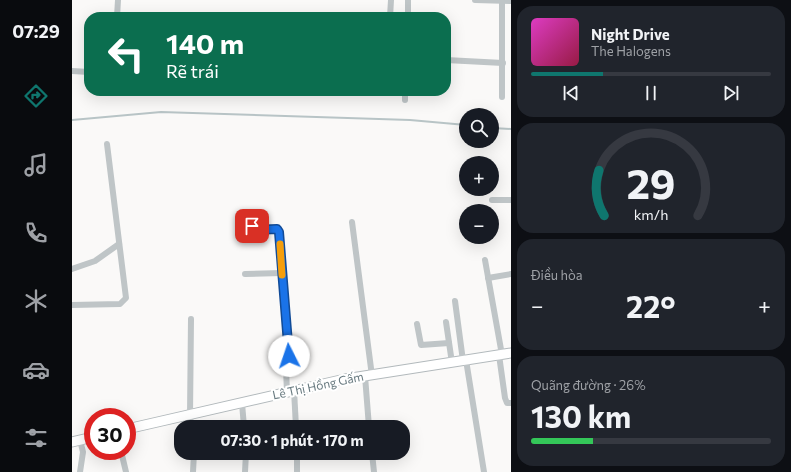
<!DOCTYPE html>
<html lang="vi">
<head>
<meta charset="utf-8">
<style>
  :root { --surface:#171b24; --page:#20242c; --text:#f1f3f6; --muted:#9ea1a6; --line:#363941; --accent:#0f766e }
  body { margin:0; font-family:Commissioner,sans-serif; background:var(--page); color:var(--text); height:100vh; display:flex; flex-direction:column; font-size:15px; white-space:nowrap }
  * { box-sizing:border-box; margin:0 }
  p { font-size:13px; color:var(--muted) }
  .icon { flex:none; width:22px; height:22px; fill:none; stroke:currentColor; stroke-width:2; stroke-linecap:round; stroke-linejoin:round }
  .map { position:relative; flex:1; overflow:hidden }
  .side { display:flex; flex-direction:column; gap:6px; padding:6px; background:#0d0f14; width:280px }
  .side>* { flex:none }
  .hud { position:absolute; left:12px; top:12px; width:367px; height:84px; border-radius:16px; box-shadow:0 4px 16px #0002; background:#0b6e4f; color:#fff; overflow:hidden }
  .tools { position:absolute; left:387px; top:108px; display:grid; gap:8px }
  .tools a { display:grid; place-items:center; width:40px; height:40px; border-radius:50%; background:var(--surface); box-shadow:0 4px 16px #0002; font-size:20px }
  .speed { position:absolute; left:12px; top:408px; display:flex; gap:8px; font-size:20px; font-weight:700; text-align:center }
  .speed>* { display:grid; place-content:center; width:52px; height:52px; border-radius:50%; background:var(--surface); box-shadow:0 4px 16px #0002; line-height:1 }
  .speed .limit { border:6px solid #d22; background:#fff; color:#111 }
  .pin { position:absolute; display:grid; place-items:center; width:34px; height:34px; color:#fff; margin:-17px; border-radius:8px; box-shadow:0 2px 6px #0006 }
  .me { position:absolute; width:44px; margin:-22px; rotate:356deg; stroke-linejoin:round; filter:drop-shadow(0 0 3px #0008) }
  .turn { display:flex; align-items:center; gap:14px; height:84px; padding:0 16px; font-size:18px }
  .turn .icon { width:52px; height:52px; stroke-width:2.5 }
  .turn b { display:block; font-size:28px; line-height:34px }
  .big { font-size:30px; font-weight:700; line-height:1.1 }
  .side .tile { flex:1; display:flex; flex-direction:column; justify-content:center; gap:6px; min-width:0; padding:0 14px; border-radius:16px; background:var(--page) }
  .side .dial { align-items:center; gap:0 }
  .dial svg { height:104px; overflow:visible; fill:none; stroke:var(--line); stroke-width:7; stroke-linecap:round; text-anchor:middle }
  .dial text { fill:var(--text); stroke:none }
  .song { display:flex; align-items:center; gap:12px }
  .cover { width:48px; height:48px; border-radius:6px; background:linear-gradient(135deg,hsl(310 70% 55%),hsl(340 70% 35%)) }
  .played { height:4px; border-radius:2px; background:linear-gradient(90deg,var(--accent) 30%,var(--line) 30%) }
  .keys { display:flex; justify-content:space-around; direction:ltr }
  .heat { display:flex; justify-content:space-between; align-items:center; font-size:22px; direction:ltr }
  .charge { height:6px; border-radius:3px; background:linear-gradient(90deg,#34c759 26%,var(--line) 0) }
  .trip { position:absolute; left:102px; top:420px; width:236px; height:40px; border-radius:16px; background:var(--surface); box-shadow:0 4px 16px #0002; font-weight:700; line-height:40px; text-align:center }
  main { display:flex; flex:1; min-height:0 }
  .tabs { display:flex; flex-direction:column; width:72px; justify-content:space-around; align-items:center; background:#090b0e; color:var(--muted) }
  .tabs .icon { width:28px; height:28px }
  .tabs .on { color:var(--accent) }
  .tabs b { font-size:18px; color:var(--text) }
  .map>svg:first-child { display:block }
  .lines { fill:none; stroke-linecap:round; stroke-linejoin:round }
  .stream { stroke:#b8c4c6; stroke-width:2 }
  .secondary-casing { stroke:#b2b9bc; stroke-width:11 }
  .street { stroke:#bfc5c7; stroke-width:6 }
  .secondary { stroke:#fff; stroke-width:9 }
  .route-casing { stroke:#114b97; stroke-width:10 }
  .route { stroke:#1a73e8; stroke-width:7 }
  .slow { stroke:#f59e0b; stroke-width:7 }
  .labels { text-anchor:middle; stroke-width:4; stroke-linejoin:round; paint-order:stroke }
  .street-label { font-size:12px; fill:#67797f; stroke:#fff }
</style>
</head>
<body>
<main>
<nav class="tabs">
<b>07:29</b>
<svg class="icon on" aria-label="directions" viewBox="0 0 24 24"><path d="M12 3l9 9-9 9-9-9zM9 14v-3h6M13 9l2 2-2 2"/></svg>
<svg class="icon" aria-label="music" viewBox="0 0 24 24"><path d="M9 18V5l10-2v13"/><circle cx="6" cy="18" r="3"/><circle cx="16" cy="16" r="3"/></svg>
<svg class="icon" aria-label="phone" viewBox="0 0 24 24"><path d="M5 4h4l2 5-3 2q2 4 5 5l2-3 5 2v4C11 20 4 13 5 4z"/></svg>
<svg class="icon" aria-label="climate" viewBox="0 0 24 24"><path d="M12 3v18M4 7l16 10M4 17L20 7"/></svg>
<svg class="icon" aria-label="car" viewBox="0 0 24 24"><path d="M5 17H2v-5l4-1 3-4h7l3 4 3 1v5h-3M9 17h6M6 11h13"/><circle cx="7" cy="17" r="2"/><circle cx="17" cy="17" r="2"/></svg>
<svg class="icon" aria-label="filters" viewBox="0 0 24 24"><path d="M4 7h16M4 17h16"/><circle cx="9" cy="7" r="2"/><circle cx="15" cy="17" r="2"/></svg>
</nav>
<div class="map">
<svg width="439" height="472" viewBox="0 0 439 472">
  <rect width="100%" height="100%" fill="#faf9f8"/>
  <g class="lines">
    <g class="stream">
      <polyline points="0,120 89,112 338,120 394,125"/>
      <polyline points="420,128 439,129"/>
    </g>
    <g class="secondary-casing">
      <g id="secondary">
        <polyline points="55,429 273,379 439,353"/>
        <polyline points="0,442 21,437"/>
      </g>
    </g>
    <g class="street">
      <polyline points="403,0 439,1"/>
      <polyline points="45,17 46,0"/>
      <polyline points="318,17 319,0"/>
      <polyline points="336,17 336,0"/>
      <polyline points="374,60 431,63"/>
      <polyline points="0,71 17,72"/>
      <polyline points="430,97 430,1"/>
      <polyline points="333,100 333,91"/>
      <polyline points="420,200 439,200"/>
      <polyline points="180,214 181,230 205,229 207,232 217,352 214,369 215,392"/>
      <polyline points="280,222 300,376"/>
      <polyline points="413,260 430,355"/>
      <polyline points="0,269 23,261 47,244"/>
      <polyline points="173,274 210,273"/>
      <polyline points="416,278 439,274"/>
      <polyline points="383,301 391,361"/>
      <polyline points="0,305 48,304 54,298 35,144"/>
      <polyline points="119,319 118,415 119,427"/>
      <polyline points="374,322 380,363"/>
      <polyline points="345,324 349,345 377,343"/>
      <polyline points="427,355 433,398 435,403 439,403"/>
      <polyline points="394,360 412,472"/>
      <polyline points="293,376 297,427"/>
      <polyline points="222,390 224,427"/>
      <polyline points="170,403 172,427"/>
      <polyline points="8,440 11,452 8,472"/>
      <polyline points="49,451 54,472"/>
      <polyline points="225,453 225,472"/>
      <polyline points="300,453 302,472"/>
      <polyline points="121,472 122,453"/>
      <polyline points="173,472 174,453"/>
    </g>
    <use href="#secondary" class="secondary"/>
  </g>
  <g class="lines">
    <g class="route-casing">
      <polyline id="route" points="180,226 181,230 205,229 207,232 217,356"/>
    </g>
    <use href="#route" class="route"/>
    <polyline class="slow" points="208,244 210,275"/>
  </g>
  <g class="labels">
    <g class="street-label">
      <text transform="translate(246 386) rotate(-12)" y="4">Lê Thị Hồng Gấm</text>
    </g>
  </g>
</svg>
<div class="tools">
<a><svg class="icon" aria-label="search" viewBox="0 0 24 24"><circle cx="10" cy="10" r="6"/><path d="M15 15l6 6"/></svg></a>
<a>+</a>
<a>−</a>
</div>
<div class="speed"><div class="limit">30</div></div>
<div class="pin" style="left:180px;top:226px;background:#d93025"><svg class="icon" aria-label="arrive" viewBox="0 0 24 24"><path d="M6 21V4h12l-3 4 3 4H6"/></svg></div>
<svg class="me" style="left:217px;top:356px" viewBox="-20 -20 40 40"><circle r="19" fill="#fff"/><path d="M0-13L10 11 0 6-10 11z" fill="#1a73e8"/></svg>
<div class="trip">07:30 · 1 phút · 170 m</div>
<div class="hud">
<div class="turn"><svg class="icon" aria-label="left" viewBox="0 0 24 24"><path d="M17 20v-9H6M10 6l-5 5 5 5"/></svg><div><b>140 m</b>Rẽ trái</div></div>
</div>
</div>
<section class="side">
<div class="tile">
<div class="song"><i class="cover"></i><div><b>Night Drive</b><p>The Halogens</p></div></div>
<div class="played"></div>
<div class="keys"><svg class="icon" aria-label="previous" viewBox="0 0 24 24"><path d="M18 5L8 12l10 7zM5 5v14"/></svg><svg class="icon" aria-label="pause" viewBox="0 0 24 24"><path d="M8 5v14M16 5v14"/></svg><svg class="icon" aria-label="next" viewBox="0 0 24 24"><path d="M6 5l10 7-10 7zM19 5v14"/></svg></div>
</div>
<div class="tile dial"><svg viewBox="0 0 100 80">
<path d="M14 69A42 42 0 1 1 86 69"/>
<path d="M14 69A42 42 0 0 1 10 34" stroke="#0f766e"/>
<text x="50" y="56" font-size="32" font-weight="700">29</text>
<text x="50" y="72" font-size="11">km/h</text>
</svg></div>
<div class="tile"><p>Điều hòa</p>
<div class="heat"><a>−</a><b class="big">22°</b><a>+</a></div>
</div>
<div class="tile"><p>Quãng đường · 26%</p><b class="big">130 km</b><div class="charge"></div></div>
</section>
</main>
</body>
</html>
